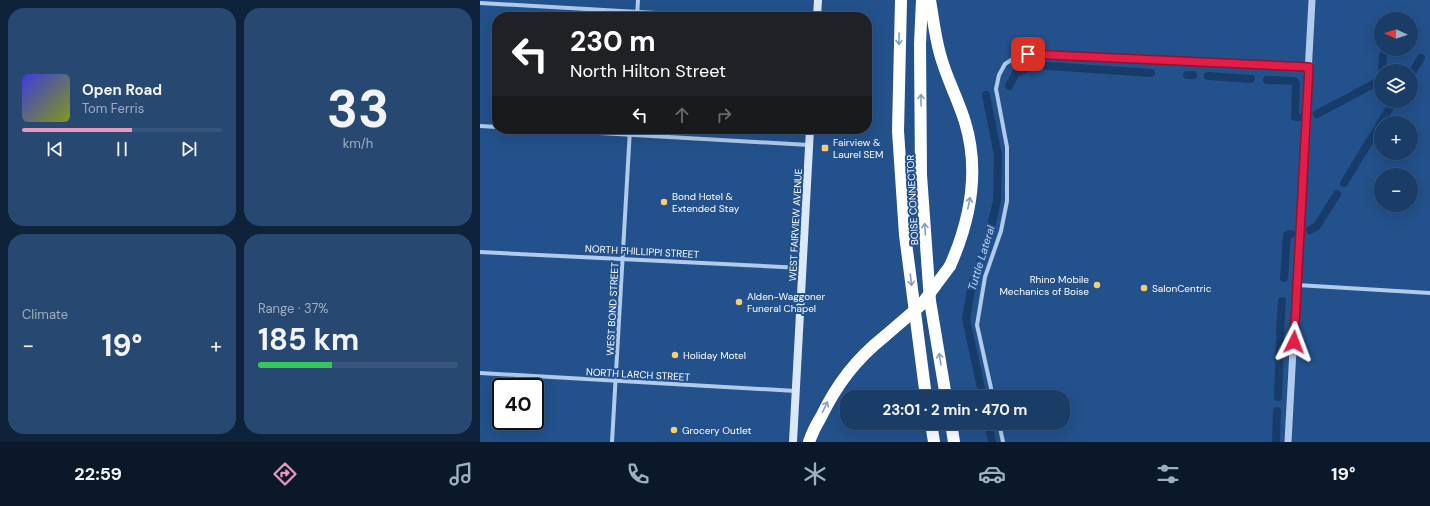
<!DOCTYPE html>
<html lang="en">
<head>
<meta charset="utf-8">
<style>
  :root { --surface:#1a3d68; --page:#274871; --text:#f1f3f6; --muted:#9faec0; --line:#38567c; --accent:#e797bd }
  body { margin:0; font-family:"DM Sans",sans-serif; background:var(--page); color:var(--text); height:100vh; display:flex; flex-direction:column; font-size:15px; white-space:nowrap }
  * { box-sizing:border-box; margin:0 }
  p { font-size:13px; color:var(--muted) }
  .icon { flex:none; width:22px; height:22px; fill:none; stroke:currentColor; stroke-width:2; stroke-linecap:round; stroke-linejoin:round }
  .map { position:relative; flex:1; overflow:hidden }
  .side { display:flex; flex-direction:column; gap:8px; padding:8px; background:#0e2239; width:480px }
  .side>* { flex:none }
  .guide { position:absolute; left:12px; top:12px; width:380px; height:122px; border-radius:16px; box-shadow:0 4px 16px #0002,0 0 0 1px var(--line); background:#202124; color:#fff; overflow:hidden }
  .needle { width:26px; rotate:273deg }
  .fabs { position:absolute; left:894px; top:12px; display:grid; gap:8px }
  .fabs a { display:grid; place-items:center; width:44px; height:44px; border-radius:50%; background:var(--surface); box-shadow:0 4px 16px #0002,0 0 0 1px var(--line); font-size:20px }
  .speed { position:absolute; left:12px; top:378px; display:flex; gap:8px; font-size:20px; font-weight:700; text-align:center }
  .speed>* { display:grid; place-content:center; width:52px; height:52px; border-radius:50%; background:var(--surface); box-shadow:0 4px 16px #0002,0 0 0 1px var(--line); line-height:1 }
  .speed .limit { border:2px solid #111; border-radius:6px; background:#fff; color:#111 }
  .pin { position:absolute; display:grid; place-items:center; width:34px; height:34px; color:#fff; margin:-17px; border-radius:8px; box-shadow:0 2px 6px #0006 }
  .me { position:absolute; width:44px; margin:-22px; rotate:3deg; stroke-linejoin:round; filter:drop-shadow(0 0 3px #0008) }
  .turn { display:flex; align-items:center; gap:14px; height:84px; padding:0 12px; font-size:18px }
  .turn .icon { width:52px; height:52px; stroke-width:2.5 }
  .turn b { display:block; font-size:28px; line-height:34px }
  .lanes { display:flex; align-items:center; height:38px; padding:0 12px; background:#0003; justify-content:center; gap:20px; direction:ltr }
  .lanes .off { opacity:.35 }
  .big { font-size:30px; font-weight:700; line-height:1.1 }
  .side .tile { flex:1; display:flex; flex-direction:column; justify-content:center; gap:6px; min-width:0; padding:0 14px; border-radius:16px; background:var(--page) }
  .side .dial { align-items:center; gap:0 }
  .dial b { font-size:52px; line-height:1 }
  .song { display:flex; align-items:center; gap:12px }
  .cover { width:48px; height:48px; border-radius:6px; background:linear-gradient(135deg,hsl(240 70% 55%),hsl(70 70% 35%)) }
  .played { height:4px; border-radius:2px; background:linear-gradient(90deg,var(--accent) 55%,var(--line) 55%) }
  .keys { display:flex; justify-content:space-around; direction:ltr }
  .heat { display:flex; justify-content:space-between; align-items:center; font-size:22px; direction:ltr }
  .charge { height:6px; border-radius:3px; background:linear-gradient(90deg,#34c759 37%,var(--line) 0) }
  .side .tiles { flex:1; display:grid; gap:8px; grid-template-columns:repeat(2,1fr) }
  .trip { position:absolute; left:360px; top:390px; width:230px; height:40px; border-radius:16px; background:var(--surface); box-shadow:0 4px 16px #0002,0 0 0 1px var(--line); font-weight:700; line-height:40px; text-align:center }
  .dock { display:flex; height:64px; justify-content:space-around; align-items:center; background:#0a182a; color:var(--muted) }
  .dock .icon { width:28px; height:28px }
  .dock .selected { color:var(--accent) }
  .dock b { font-size:18px; color:var(--text) }
  main { display:flex; flex:1; min-height:0 }
  .map>svg:first-child { display:block }
  .lines { fill:none; stroke-linecap:round; stroke-linejoin:round }
  .canal { stroke:#183c6a; stroke-width:8 }
  .minor { stroke:#b0cbeb; stroke-width:4 }
  .tertiary { stroke:#b0cbeb; stroke-width:7 }
  .secondary { stroke:#dbe8f8; stroke-width:8 }
  .motorway { stroke:#fff; stroke-width:12 }
  .motorway-bridge { stroke:#fff; stroke-width:12 }
  .oneway { stroke:#869fbf }
  .route-casing { stroke:#92132f; stroke-width:10 }
  .route { stroke:#e11d48; stroke-width:7 }
  .poi-dot { fill:#f6cf73; stroke:#23518b; stroke-width:1.5 }
  .labels { text-anchor:middle; stroke-width:4; stroke-linejoin:round; paint-order:stroke }
  .poi-label { font-size:10px; fill:#fff; stroke:#23518b; text-anchor:start }
  .street-label { font-size:10px; fill:#fff; stroke:#23518b }
  .water-label { font-size:11px; font-style:italic; fill:#bcd5f2; stroke:#23518b }
</style>
</head>
<body>
<main>
<section class="side">
<div class="tiles">
<div class="tile">
<div class="song"><i class="cover"></i><div><b>Open Road</b><p>Tom Ferris</p></div></div>
<div class="played"></div>
<div class="keys"><svg class="icon" aria-label="previous" viewBox="0 0 24 24"><path d="M18 5L8 12l10 7zM5 5v14"/></svg><svg class="icon" aria-label="pause" viewBox="0 0 24 24"><path d="M8 5v14M16 5v14"/></svg><svg class="icon" aria-label="next" viewBox="0 0 24 24"><path d="M6 5l10 7-10 7zM19 5v14"/></svg></div>
</div>
<div class="tile dial"><b>33</b><p>km/h</p></div>
<div class="tile"><p>Climate</p>
<div class="heat"><a>−</a><b class="big">19°</b><a>+</a></div>
</div>
<div class="tile"><p>Range · 37%</p><b class="big">185 km</b><div class="charge"></div></div>
</div>
</section>
<div class="map">
<svg width="950" height="442" viewBox="0 0 950 442">
  <rect width="100%" height="100%" fill="#23518b"/>
  <g class="lines">
    <g class="canal">
      <polyline points="902,71 903,55"/>
      <polyline points="931,74 941,58"/>
      <polyline points="707,75 713,75"/>
      <polyline points="728,76 771,79"/>
      <polyline points="787,80 814,81 816,84 815,117 818,117"/>
      <polyline points="529,86 536,73 554,65 671,73"/>
      <polyline points="837,114 901,80"/>
      <polyline points="864,183 914,101"/>
      <polyline points="830,230 837,226 857,194"/>
      <polyline points="804,278 807,235 811,234"/>
      <polyline points="800,334 802,301"/>
      <polyline points="503,397 486,319 492,284 506,248 517,201 518,155 506,95"/>
      <polyline points="798,397 800,341"/>
      <polyline points="508,423 512,442"/>
      <polyline points="796,442 797,411"/>
    </g>
    <g class="minor">
      <polyline points="0,3 246,17"/>
      <polyline points="157,17 158,0"/>
      <polyline points="0,126 17,127"/>
      <polyline points="50,129 329,145"/>
      <polyline points="0,252 322,268"/>
      <polyline points="817,285 950,293"/>
      <polyline points="0,373 316,391"/>
      <polyline points="513,397 497,325 505,277 521,231 527,201 527,147 516,89 519,75 525,64 536,57 548,54 829,67"/>
      <polyline points="519,423 523,442"/>
      <polyline points="132,442 150,129"/>
    </g>
    <polyline class="tertiary" points="808,442 832,0"/>
    <g class="secondary">
      <polyline points="337,17 338,0"/>
      <polyline points="313,442 330,129"/>
    </g>
    <g class="motorway">
      <polyline points="421,0 418,131 425,235 446,397"/>
      <polyline points="442,0 440,44 441,175 450,301 466,397"/>
      <path d="M450 0C453 18 455 36 460 54 466 77 478 99 485 122 500 171 490 221 470 266"/>
      <polyline points="451,423 454,442"/>
      <polyline points="471,423 474,442"/>
      <path d="M329 442C332 433 336 425 341 417 357 384 376 359 405 336"/>
    </g>
    <polyline class="motorway-bridge" points="405,336 441,305 470,266"/>
  </g>
  <defs><path id="oneway-shaft" d="M-6 0H5M1.5-3L5.5 0L1.5 3" fill="none" stroke-width="1.6" stroke-linecap="round" stroke-linejoin="round"/></defs>
  <g class="oneway">
    <use href="#oneway-shaft" transform="translate(419 39) rotate(91)"/>
    <use href="#oneway-shaft" transform="translate(441 100) rotate(-91)"/>
    <use href="#oneway-shaft" transform="translate(489 203) rotate(-78)"/>
    <use href="#oneway-shaft" transform="translate(445 229) rotate(-94)"/>
    <use href="#oneway-shaft" transform="translate(431 280) rotate(83)"/>
    <use href="#oneway-shaft" transform="translate(460 359) rotate(-99)"/>
    <use href="#oneway-shaft" transform="translate(345 407) rotate(-64)"/>
  </g>
  <g class="lines">
    <g class="route-casing">
      <polyline id="route" points="548,54 829,67 814,342"/>
    </g>
    <use href="#route" class="route"/>
  </g>
  <g class="poi-dot">
    <rect x="341" y="144" width="8" height="8" rx="2"/>
    <circle cx="184" cy="202" r="4"/>
    <circle cx="617" cy="285" r="4"/>
    <circle cx="664" cy="288" r="4"/>
    <circle cx="259" cy="302" r="4"/>
    <circle cx="195" cy="355" r="4"/>
    <circle cx="194" cy="430" r="4"/>
  </g>
  <g class="labels">
    <g class="poi-label">
      <text x="353" y="146">Fairview &amp;<tspan x="353" dy="12">Laurel SEM</tspan></text>
      <text x="192" y="200">Bond Hotel &amp;<tspan x="192" dy="12">Extended Stay</tspan></text>
      <text x="609" y="283" text-anchor="end">Rhino Mobile<tspan x="609" dy="12">Mechanics of Boise</tspan></text>
      <text x="672" y="292">SalonCentric</text>
      <text x="267" y="300">Alden-Waggoner<tspan x="267" dy="12">Funeral Chapel</tspan></text>
      <text x="203" y="359">Holiday Motel</text>
      <text x="202" y="434">Grocery Outlet</text>
    </g>
    <g class="street-label">
      <text transform="translate(432 200) rotate(-93)" y="4">BOISE CONNECTOR</text>
      <text transform="translate(315 225) rotate(-87)" y="4">WEST FAIRVIEW AVENUE</text>
      <text transform="translate(162 251) rotate(3)" y="4">NORTH PHILLIPPI STREET</text>
      <text transform="translate(132 309) rotate(-87)" y="4">WEST BOND STREET</text>
      <text transform="translate(158 374) rotate(3)" y="4">NORTH LARCH STREET</text>
    </g>
    <g class="water-label">
      <text transform="translate(501 258) rotate(-73)" y="4">Tuttle Lateral</text>
    </g>
  </g>
</svg>
<div class="fabs">
<a><svg class="needle" viewBox="-14 -14 28 28"><path d="M0-13l5 13h-10z" fill="#e53935"/><path d="M0 13l5-13h-10z" fill="#9faec0"/></svg></a>
<a><svg class="icon" aria-label="layers" viewBox="0 0 24 24"><path d="M12 4l9 5-9 5-9-5zM3 14l9 5 9-5"/></svg></a>
<a>+</a>
<a>−</a>
</div>
<div class="speed"><div class="limit">40</div></div>
<div class="pin" style="left:548px;top:54px;background:#d93025"><svg class="icon" aria-label="arrive" viewBox="0 0 24 24"><path d="M6 21V4h12l-3 4 3 4H6"/></svg></div>
<svg class="me" style="left:814px;top:342px" viewBox="-20 -20 40 40"><path d="M0-17L14 15 0 8-14 15z" fill="#e11d48" stroke="#fff" stroke-width="4"/></svg>
<div class="trip">23:01 · 2 min · 470 m</div>
<div class="guide">
<div class="turn"><svg class="icon" aria-label="left" viewBox="0 0 24 24"><path d="M17 20v-9H6M10 6l-5 5 5 5"/></svg><div><b>230 m</b>North Hilton Street</div></div>
<div class="lanes"><svg class="icon" aria-label="left" viewBox="0 0 24 24"><path d="M17 20v-9H6M10 6l-5 5 5 5"/></svg><svg class="icon off" aria-label="ahead" viewBox="0 0 24 24"><path d="M12 20V5M6 11l6-6 6 6"/></svg><svg class="icon off" aria-label="right" viewBox="0 0 24 24"><path d="M7 20v-9h11M14 6l5 5-5 5"/></svg></div>
</div>
</div>
</main>
<nav class="dock">
<b>22:59</b>
<svg class="icon selected" aria-label="directions" viewBox="0 0 24 24"><path d="M12 3l9 9-9 9-9-9zM9 14v-3h6M13 9l2 2-2 2"/></svg>
<svg class="icon" aria-label="music" viewBox="0 0 24 24"><path d="M9 18V5l10-2v13"/><circle cx="6" cy="18" r="3"/><circle cx="16" cy="16" r="3"/></svg>
<svg class="icon" aria-label="phone" viewBox="0 0 24 24"><path d="M5 4h4l2 5-3 2q2 4 5 5l2-3 5 2v4C11 20 4 13 5 4z"/></svg>
<svg class="icon" aria-label="climate" viewBox="0 0 24 24"><path d="M12 3v18M4 7l16 10M4 17L20 7"/></svg>
<svg class="icon" aria-label="car" viewBox="0 0 24 24"><path d="M5 17H2v-5l4-1 3-4h7l3 4 3 1v5h-3M9 17h6M6 11h13"/><circle cx="7" cy="17" r="2"/><circle cx="17" cy="17" r="2"/></svg>
<svg class="icon" aria-label="filters" viewBox="0 0 24 24"><path d="M4 7h16M4 17h16"/><circle cx="9" cy="7" r="2"/><circle cx="15" cy="17" r="2"/></svg>
<b>19°</b>
</nav>
</body>
</html>
